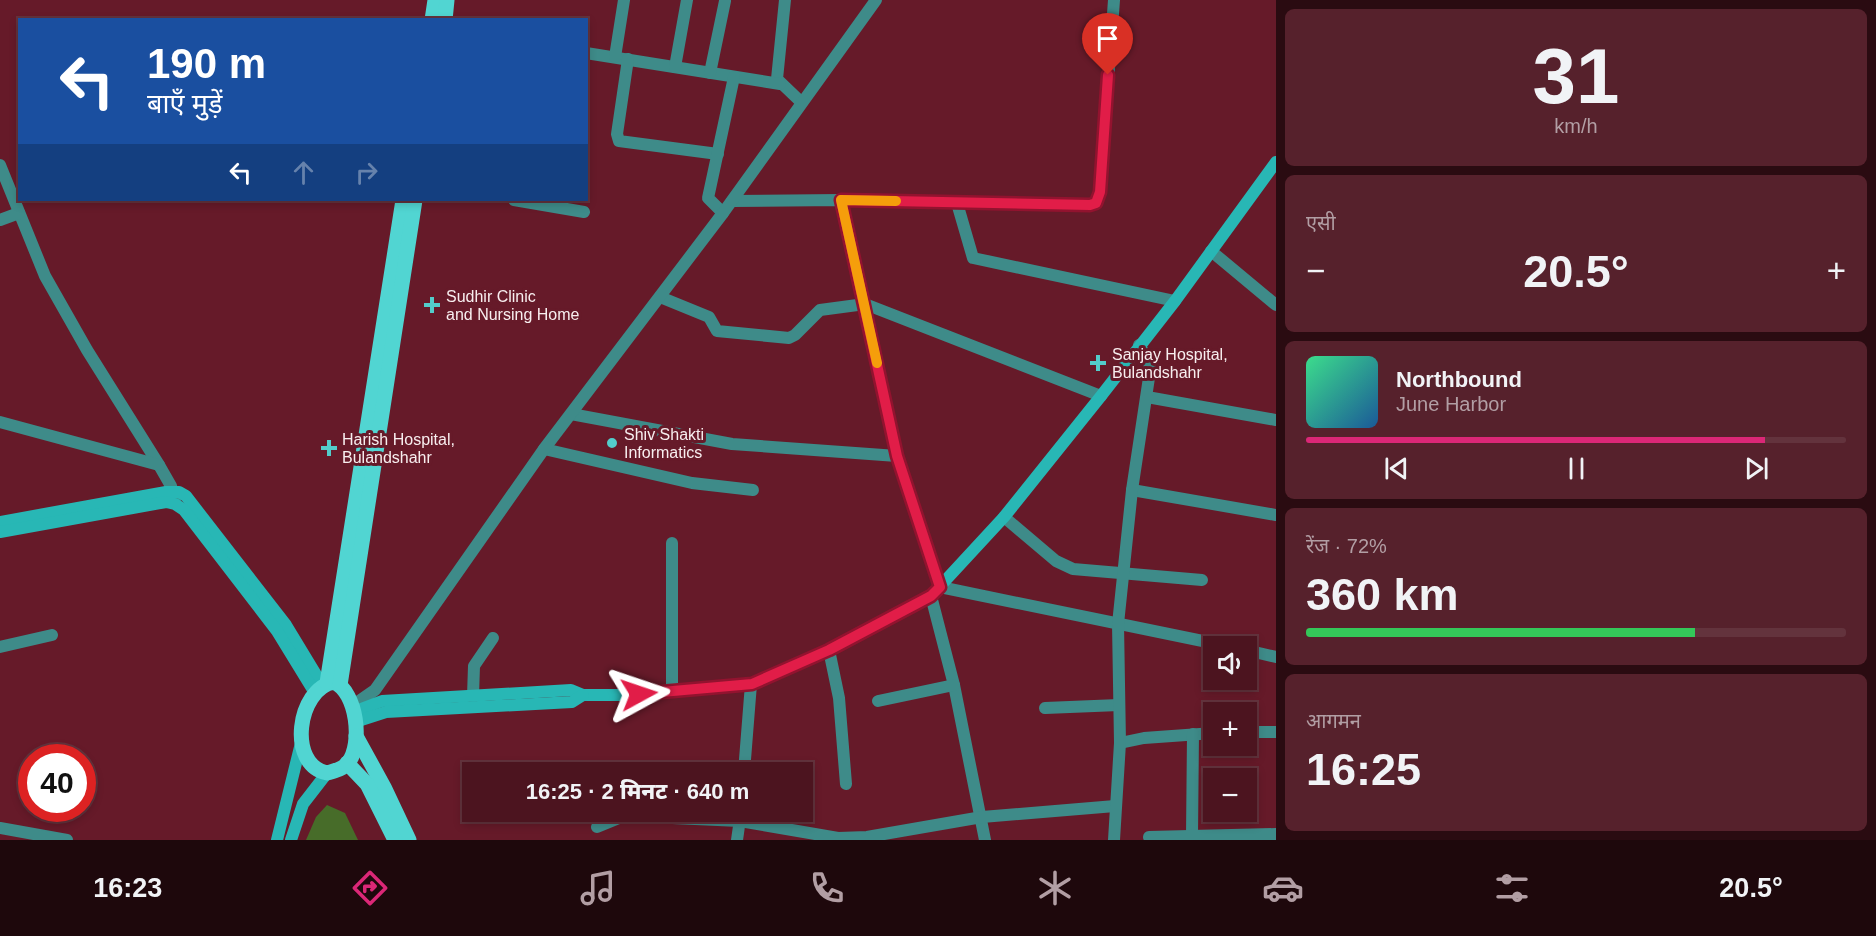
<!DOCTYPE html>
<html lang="hi">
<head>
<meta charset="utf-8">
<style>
  :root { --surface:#4c141f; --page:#56212c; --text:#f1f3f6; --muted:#b29ea4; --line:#63333d; --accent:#db2777 }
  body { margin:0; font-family:Arial,"Noto Sans Devanagari",sans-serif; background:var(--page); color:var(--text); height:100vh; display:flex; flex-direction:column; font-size:22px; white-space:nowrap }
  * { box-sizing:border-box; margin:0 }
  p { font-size:20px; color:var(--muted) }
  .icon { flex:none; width:33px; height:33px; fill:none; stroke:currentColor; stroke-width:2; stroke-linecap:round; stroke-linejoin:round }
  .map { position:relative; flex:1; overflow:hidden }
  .sheet { display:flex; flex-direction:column; gap:9px; padding:9px; background:#2a0b11; width:600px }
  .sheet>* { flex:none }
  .guide { position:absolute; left:18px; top:18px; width:570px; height:183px; border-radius:0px; box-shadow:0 3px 9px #0003,0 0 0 2px var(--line); background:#1a4fa0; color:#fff; overflow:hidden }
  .tools { position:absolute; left:1203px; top:636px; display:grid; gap:12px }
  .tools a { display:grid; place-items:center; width:54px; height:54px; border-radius:0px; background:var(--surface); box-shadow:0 3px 9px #0003,0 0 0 2px var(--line); font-size:30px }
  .speed { position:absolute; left:18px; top:744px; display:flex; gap:12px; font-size:30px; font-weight:700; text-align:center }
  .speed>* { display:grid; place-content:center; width:78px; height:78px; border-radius:50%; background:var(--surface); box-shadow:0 3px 9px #0003,0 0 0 2px var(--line); line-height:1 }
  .speed .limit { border:9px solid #d22; background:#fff; color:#111 }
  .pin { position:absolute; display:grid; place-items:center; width:51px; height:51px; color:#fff; margin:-62px -26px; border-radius:50% 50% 50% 0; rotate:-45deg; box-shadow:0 0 6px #0007 }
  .pin .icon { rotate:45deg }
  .me { position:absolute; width:66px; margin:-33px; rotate:85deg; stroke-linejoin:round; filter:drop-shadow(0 0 4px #0008) }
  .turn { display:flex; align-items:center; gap:21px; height:126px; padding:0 30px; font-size:27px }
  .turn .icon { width:78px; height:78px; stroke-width:2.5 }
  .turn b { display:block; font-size:42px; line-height:51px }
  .lanes { display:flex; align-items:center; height:57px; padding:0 30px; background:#0003; justify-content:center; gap:30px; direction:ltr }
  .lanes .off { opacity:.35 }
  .big { font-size:45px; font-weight:800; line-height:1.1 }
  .sheet .card { flex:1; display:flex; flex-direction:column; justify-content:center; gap:9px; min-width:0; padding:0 21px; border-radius:9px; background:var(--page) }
  .sheet .dial { align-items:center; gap:0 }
  .dial b { font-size:78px; line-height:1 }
  .song { display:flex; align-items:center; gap:18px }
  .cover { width:72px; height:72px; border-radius:9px; background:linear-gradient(135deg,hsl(150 70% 55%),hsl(210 70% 35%)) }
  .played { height:6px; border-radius:3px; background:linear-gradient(90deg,var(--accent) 85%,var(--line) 85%) }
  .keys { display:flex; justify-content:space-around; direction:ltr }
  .heat { display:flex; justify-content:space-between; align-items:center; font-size:33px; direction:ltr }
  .charge { height:9px; border-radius:4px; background:linear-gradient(90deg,#34c759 72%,var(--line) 0) }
  .trip { position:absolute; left:462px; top:762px; width:351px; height:60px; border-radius:0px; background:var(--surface); box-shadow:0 3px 9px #0003,0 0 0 2px var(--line); font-weight:800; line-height:60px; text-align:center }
  .menu { display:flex; height:96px; justify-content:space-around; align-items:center; background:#1e080c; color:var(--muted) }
  .menu .icon { width:42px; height:42px }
  .menu .on { color:var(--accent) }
  .menu b { font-size:27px; color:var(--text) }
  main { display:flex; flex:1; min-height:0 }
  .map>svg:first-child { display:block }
  .green { fill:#476c29 }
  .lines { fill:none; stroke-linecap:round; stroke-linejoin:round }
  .street { stroke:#3e8b89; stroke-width:12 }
  .secondary { stroke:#28b7b5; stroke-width:12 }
  .primary { stroke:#51d5d2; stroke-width:15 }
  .route-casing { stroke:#92132f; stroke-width:15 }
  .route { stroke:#e11d48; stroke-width:10 }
  .slow { stroke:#f59e0b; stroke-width:10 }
  .poi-dot { fill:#53cdcb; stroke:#661a29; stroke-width:2 }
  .labels { text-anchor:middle; stroke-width:6; stroke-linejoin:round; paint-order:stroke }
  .poi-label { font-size:16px; fill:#f8eeef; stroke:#661a29; text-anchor:start }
</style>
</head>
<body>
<main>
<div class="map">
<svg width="1276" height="840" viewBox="0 0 1276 840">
  <rect width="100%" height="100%" fill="#661a29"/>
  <polygon class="green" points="327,805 345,813 358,840 306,840 316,817"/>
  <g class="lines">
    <g class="street">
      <polyline points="785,0 777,79 801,102"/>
      <polyline points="586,53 780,84"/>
      <polyline points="615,57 624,0"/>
      <polyline points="628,59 617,134 619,141 718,154"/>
      <polyline points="675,67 687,0"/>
      <polyline points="710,73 725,1"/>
      <polyline points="0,165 45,276 87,350 159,465 171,486 175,502"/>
      <polyline points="514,200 584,212"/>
      <polyline points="841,200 1090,205 1096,203 1100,192 1114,0"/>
      <polyline points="732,201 841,200 897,456 940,587 1227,646"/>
      <polyline points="957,203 973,258 1175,301"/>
      <polyline points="723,213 708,198 734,77"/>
      <polyline points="0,220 19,213"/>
      <polyline points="1211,251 1276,305"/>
      <polyline points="660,297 709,317 717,331 789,338 795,335 820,310 865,304 1101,396"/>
      <polyline points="1147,397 1276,420"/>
      <polyline points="571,414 732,444 897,456"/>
      <polyline points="0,422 159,465"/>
      <polyline points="544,449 692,483 753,490"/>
      <polyline points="1132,490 1276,515"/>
      <polyline points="1004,517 1056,561 1073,569 1202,580"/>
      <polyline points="672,543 672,691"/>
      <polyline points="931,596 954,685 985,840"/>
      <polyline points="0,647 52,635"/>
      <polyline points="829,650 839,698 846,784"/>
      <polyline points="1246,650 1276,657"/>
      <polyline points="473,696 474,666 493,638"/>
      <polyline points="878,701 954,685"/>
      <polyline points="352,706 375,690 544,449 723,213 876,0"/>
      <polyline points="1045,708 1119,705"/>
      <polyline points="1246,732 1276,732"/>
      <polyline points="1120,743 1144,738 1214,733"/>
      <polyline points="744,772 751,684"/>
      <polyline points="597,827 619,818 650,817 740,821 838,838 867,837 982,817 1115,806"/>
      <polyline points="0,828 67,840"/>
      <polyline points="1192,836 1193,734"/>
      <polyline points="1149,837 1276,834"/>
      <polyline points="737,840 741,812"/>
      <polyline points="1114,840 1120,743 1118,624 1132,490 1150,371 1149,361 1139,345"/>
    </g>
    <g class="secondary">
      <polyline points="0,522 166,492 179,492 186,496 286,625 323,686"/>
      <polyline points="0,532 166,502 175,504 184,510 277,631 315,693"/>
      <polyline points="353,712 382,701 571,690 583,695 623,695 751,684 829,650 931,596 1004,517 1101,396 1175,301 1276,162"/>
      <polyline points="355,722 386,712 572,702 583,695"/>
      <polyline points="277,840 302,739"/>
      <polyline points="291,840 303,804 327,773"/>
    </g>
    <g class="primary">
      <polyline points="432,20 435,0"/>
      <polyline points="445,20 447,0"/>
      <path d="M334 682C357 692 363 744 348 763 343 769 334 771 327 773 287 765 297 689 334 682Z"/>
      <polyline points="327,683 403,200"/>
      <polyline points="340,685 415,200"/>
      <polyline points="356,736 384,787 409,840"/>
      <polyline points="347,763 367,784 395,840"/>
    </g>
  </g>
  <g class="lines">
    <g class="route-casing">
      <polyline id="route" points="639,694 752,684 829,650 931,596 940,587 897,456 841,200 1090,205 1096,203 1100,192 1108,75"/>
    </g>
    <use href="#route" class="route"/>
    <polyline class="slow" points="877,363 841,200 896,201"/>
  </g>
  <g class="poi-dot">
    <path d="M429 296h6v6h6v6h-6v6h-6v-6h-6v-6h6z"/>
    <path d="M1095 354h6v6h6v6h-6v6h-6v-6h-6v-6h6z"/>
    <circle cx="612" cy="443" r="6"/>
    <path d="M326 439h6v6h6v6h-6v6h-6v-6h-6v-6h6z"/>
  </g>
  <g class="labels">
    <g class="poi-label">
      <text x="446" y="302">Sudhir Clinic<tspan x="446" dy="18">and Nursing Home</tspan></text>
      <text x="1112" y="360">Sanjay Hospital,<tspan x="1112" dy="18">Bulandshahr</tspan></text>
      <text x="624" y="440">Shiv Shakti<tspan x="624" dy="18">Informatics</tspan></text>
      <text x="342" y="445">Harish Hospital,<tspan x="342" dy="18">Bulandshahr</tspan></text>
    </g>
  </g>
</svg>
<div class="tools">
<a><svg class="icon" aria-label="sound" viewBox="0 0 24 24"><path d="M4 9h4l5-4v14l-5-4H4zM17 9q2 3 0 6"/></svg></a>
<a>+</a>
<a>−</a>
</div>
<div class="speed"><div class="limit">40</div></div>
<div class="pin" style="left:1108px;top:75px;background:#d93025"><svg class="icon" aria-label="arrive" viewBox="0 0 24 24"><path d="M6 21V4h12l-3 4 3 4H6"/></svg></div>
<svg class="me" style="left:639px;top:694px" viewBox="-20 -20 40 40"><path d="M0-17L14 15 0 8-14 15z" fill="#e11d48" stroke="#fff" stroke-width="4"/></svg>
<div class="trip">16:25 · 2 मिनट · 640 m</div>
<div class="guide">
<div class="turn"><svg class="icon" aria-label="left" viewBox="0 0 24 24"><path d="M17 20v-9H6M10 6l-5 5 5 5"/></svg><div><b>190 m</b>बाएँ मुड़ें</div></div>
<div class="lanes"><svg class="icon" aria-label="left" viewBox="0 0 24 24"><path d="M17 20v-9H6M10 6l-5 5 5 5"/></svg><svg class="icon off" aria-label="ahead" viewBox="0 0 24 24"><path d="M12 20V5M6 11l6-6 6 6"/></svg><svg class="icon off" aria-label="right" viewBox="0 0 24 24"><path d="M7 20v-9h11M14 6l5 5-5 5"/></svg></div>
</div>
</div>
<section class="sheet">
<div class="card dial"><b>31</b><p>km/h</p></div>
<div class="card"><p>एसी</p>
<div class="heat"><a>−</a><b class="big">20.5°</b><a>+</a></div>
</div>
<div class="card">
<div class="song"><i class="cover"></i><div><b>Northbound</b><p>June Harbor</p></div></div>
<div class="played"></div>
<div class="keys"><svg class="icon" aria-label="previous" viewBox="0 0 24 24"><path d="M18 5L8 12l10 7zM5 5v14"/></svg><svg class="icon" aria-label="pause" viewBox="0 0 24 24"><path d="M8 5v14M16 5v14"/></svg><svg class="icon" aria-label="next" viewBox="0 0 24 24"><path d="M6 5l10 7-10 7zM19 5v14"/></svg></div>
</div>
<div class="card"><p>रेंज · 72%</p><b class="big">360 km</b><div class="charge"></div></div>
<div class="card"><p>आगमन</p><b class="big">16:25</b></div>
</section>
</main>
<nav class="menu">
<b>16:23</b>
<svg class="icon on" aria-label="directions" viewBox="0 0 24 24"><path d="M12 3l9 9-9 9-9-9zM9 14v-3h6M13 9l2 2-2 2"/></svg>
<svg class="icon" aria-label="music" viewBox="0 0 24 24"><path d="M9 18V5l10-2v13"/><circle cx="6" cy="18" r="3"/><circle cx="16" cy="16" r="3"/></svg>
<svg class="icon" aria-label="phone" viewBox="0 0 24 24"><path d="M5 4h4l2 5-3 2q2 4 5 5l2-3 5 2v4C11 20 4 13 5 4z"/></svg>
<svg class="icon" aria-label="climate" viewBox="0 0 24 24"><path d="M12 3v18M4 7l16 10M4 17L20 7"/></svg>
<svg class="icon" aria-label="car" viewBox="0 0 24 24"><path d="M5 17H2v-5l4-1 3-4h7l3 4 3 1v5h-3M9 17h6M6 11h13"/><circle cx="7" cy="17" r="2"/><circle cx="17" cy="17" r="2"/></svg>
<svg class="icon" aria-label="filters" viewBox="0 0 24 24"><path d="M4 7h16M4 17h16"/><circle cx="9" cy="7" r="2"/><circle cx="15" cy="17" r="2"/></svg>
<b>20.5°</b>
</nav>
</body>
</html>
